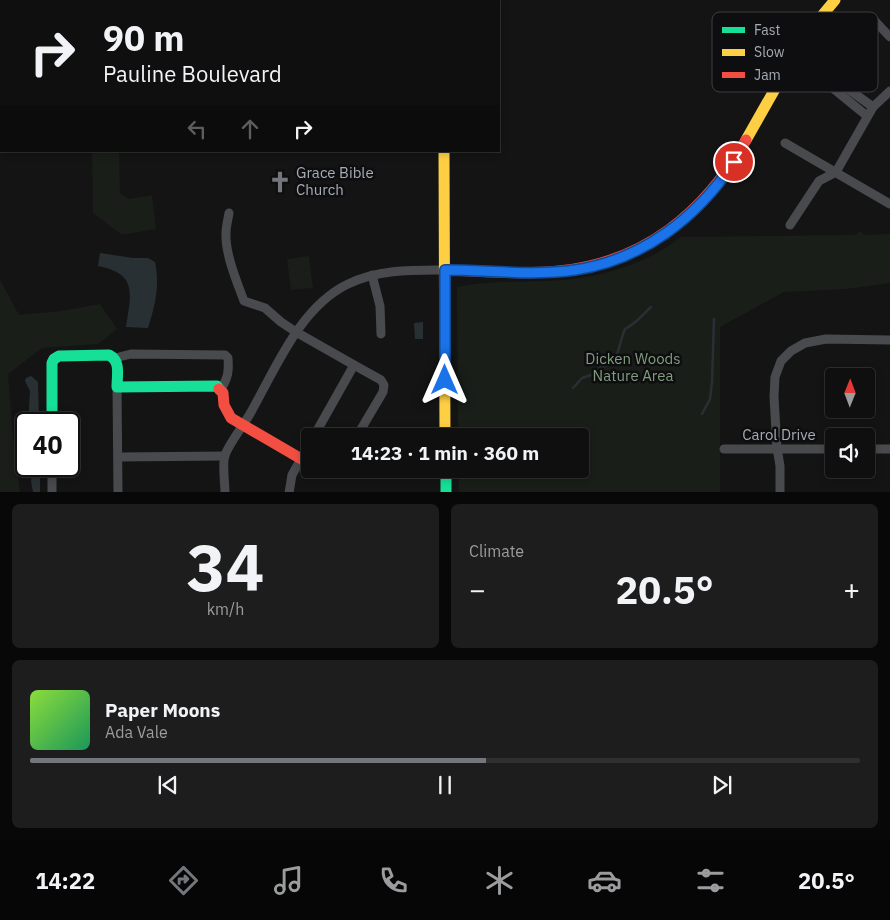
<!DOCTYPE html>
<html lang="en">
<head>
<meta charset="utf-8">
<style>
  :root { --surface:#0f0f0f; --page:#1d1d1d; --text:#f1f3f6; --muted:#9b9c9e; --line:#2f2f2f; --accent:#73777c }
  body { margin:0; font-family:"IBM Plex Sans",sans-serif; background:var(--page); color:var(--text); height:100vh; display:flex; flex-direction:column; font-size:19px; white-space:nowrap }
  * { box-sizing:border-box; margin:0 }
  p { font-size:16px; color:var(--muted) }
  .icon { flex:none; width:28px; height:28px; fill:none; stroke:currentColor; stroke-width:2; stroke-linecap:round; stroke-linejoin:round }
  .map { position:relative; height:492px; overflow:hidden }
  .drawer { display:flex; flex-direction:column; gap:12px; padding:12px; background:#080808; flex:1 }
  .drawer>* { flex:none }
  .guide { position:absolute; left:0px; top:0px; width:500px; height:152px; box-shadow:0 2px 8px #0003,0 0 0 1px var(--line); background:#0f0f0f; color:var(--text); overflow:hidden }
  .needle { width:32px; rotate:1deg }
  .tools { position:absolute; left:825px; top:368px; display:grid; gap:10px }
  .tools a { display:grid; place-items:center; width:50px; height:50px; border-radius:5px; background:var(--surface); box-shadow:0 2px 8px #0003,0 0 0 1px var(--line); font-size:25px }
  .speed { position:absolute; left:15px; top:412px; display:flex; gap:10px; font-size:25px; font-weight:700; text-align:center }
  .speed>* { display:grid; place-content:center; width:65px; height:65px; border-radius:50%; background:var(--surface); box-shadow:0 2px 8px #0003,0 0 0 1px var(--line); line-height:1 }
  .speed .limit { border:2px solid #111; border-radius:8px; background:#fff; color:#111 }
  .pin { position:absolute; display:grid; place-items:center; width:42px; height:42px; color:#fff; margin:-21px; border:2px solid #fff; border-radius:50%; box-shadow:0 1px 5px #0007 }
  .me { position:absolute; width:55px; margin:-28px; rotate:0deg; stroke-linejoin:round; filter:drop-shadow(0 0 4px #0008) }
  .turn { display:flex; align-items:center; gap:18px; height:105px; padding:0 20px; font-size:22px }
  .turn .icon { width:65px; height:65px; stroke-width:2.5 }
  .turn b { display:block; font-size:35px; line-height:42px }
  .lanes { display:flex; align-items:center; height:48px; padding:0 20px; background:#0003; justify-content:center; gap:25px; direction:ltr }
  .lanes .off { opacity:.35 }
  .big { font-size:38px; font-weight:700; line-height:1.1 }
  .drawer .widget { flex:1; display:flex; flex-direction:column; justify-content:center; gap:8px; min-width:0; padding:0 18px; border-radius:8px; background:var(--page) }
  .drawer .dial { align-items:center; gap:0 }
  .dial b { font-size:65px; line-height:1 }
  .song { display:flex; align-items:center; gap:15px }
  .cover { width:60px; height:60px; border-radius:8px; background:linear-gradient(135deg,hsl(90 70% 55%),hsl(150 70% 35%)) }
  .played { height:5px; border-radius:2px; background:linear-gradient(90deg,var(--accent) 55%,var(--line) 55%) }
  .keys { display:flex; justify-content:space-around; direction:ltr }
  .heat { display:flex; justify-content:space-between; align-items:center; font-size:28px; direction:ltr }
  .drawer .tiles { flex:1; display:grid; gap:12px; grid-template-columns:1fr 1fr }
  .widget:last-child { grid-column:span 2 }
  .trip { position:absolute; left:301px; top:428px; width:288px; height:50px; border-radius:5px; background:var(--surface); box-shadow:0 2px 8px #0003,0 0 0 1px var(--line); font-weight:700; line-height:50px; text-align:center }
  .tabs { display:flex; height:80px; justify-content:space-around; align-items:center; background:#060606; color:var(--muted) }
  .tabs .icon { width:35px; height:35px }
  .tabs .active { color:var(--accent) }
  .tabs b { font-size:22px; color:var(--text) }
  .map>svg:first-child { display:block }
  .green { fill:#191e19 }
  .water { fill:#293034 }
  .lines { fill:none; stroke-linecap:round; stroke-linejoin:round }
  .stream { stroke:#293034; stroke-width:2.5 }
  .street { stroke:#484a4d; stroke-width:9 }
  .fast { stroke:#16e098; stroke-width:11 }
  .slow { stroke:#ffcf43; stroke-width:11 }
  .jam { stroke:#f24e42; stroke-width:11 }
  .route-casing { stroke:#114b97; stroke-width:12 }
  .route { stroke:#1a73e8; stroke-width:9 }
  .labels { text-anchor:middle; stroke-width:5; stroke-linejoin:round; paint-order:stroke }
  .poi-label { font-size:15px; fill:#a6acb4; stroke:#0e0e10; text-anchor:start }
  .park-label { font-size:15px; fill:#819d7f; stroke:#0e0e10 }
  .street-label { font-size:15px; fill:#a6acb4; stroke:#0e0e10 }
  .key { fill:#0e0e10; stroke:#3c3d41; stroke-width:1 }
  .key-label { font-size:14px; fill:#a6acb4 }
</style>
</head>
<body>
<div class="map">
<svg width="890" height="493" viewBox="0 0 890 493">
  <rect width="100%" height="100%" fill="#141414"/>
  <g class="green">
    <polygon points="75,0 429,0 76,1"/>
    <polygon points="92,151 119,151 120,194 129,199 152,195 156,229 122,235 93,213"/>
    <path d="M860 231 864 235 890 234V283L846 289 784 292 720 327V492H459L458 469H580V436H458L457 287C487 281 518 282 549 281 595 279 644 266 681 237L855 235Z"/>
    <polygon points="309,256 313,288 291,290 287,259"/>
    <polygon points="0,280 19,315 61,311 100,304 117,329 98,344 42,348 8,374 13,438 20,492 0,492"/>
  </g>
  <g class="water">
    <path d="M100 253 133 258H148L155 262C160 285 155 306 148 328L126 327C131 293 138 274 98 266Z"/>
    <polygon points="423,322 423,339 415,339 414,323"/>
    <polygon points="31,376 38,382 39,424 28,424 30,391 25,381 26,378"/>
    <polygon points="33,466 40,466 40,492 33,492 31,481"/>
  </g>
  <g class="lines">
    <g class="stream">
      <path d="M573 388 582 378 594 374 600 367 613 364C619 353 620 341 625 329 637 323 641 316 651 307"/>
      <polyline points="702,414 710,399 712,382 714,319"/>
    </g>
    <g class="street">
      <polyline points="873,19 890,37"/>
      <polyline points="794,55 822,70 873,107"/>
      <polyline points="788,64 829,85 867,116"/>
      <polyline points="785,143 890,204"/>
      <path d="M229 213C228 220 226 226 226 233 225 254 237 282 244 301L265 308 281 322 296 332 354 365 314 436"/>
      <polyline points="790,225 819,181 836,172 873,107 890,91"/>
      <polyline points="372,275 380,306 381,334"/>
      <path d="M115 358 131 354 225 355 228 358C229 371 228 378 221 389"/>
      <polyline points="354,365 381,380 384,385 383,392 357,436"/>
      <polyline points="117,387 118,493"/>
      <polyline points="724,449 834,449"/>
      <polyline points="866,449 890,449"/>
      <polyline points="118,457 225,456"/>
      <polyline points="318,469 331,474 337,471 338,469"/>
      <polyline points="52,493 52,466"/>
      <path d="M225 493C225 483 222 463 225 455 230 442 244 425 251 412 276 368 300 307 348 284 379 269 412 270 445 270"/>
      <polyline points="289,493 292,475 310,443"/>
      <polyline points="780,493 780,466 777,448 774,397 775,377 781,361 791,351 805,343 826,339 890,340"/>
    </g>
    <g class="fast">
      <path d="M52 424V363L54 359 59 356 109 355C121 361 117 375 117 387L217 386 219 389"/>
      <polyline points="446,469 446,493"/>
    </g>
    <g class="slow">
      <polyline points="443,0 443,1"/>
      <polyline points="746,140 805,36 835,0"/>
      <polyline points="444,151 445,436"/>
    </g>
    <g class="jam">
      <path d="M445 270C483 271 521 275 559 271 643 263 705 213 746 140"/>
      <polyline points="219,389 223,393 224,405 231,418 310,464"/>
    </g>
  </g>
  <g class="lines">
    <g class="route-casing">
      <path id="route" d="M445 380V270C488 270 532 276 575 270 642 260 697 218 734 162"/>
    </g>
    <use href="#route" class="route"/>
  </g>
  <defs>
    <g id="church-bare" transform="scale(1.725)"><path d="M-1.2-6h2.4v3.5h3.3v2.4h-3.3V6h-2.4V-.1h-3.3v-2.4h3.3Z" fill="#73777c" stroke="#0e0e10" stroke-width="2.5" paint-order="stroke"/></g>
  </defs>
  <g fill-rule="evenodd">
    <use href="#church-bare" x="280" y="182"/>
  </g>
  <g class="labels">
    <g class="poi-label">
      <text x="296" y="178">Grace Bible<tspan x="296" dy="17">Church</tspan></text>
    </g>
    <g class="park-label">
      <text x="633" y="364">Dicken Woods<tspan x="633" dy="17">Nature Area</tspan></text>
    </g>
    <g class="street-label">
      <text x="779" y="440">Carol Drive</text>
    </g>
  </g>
  <rect x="712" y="12" width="166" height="80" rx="8" class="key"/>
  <rect x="722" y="27" width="23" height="6" fill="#16e098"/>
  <rect x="722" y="49" width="23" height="7" fill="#ffcf43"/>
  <rect x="722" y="72" width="23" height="6" fill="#f24e42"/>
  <g class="key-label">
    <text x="754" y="35">Fast</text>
    <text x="754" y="57">Slow</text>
    <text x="754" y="80">Jam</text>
  </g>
</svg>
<div class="tools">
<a><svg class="needle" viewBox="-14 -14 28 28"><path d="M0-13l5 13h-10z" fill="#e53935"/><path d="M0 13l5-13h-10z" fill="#9b9c9e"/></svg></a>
<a><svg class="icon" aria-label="sound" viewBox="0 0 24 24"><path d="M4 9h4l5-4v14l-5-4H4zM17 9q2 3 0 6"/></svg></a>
</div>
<div class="speed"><div class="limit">40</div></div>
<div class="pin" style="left:734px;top:162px;background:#d93025"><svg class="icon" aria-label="arrive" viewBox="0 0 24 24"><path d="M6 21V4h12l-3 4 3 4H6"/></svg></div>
<svg class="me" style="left:445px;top:380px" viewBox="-20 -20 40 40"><path d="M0-17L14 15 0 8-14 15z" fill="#1a73e8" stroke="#fff" stroke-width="4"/></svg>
<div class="trip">14:23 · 1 min · 360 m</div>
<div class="guide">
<div class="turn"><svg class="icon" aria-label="right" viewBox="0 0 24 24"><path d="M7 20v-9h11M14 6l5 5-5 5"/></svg><div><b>90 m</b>Pauline Boulevard</div></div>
<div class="lanes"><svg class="icon off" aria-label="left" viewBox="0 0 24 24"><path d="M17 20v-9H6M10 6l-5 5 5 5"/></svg><svg class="icon off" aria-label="ahead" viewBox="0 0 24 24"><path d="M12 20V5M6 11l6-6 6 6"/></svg><svg class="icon" aria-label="right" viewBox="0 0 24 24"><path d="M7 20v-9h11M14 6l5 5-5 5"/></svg></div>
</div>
</div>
<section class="drawer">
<div class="tiles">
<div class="widget dial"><b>34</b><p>km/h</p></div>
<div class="widget"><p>Climate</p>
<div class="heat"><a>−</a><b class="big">20.5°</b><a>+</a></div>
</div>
<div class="widget">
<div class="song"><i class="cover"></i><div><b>Paper Moons</b><p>Ada Vale</p></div></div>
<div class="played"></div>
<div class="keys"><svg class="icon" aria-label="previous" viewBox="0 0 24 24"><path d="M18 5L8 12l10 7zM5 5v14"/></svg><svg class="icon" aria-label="pause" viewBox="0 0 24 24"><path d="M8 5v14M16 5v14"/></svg><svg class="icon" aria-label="next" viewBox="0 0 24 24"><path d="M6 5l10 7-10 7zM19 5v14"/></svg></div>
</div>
</div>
</section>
<nav class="tabs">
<b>14:22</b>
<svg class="icon active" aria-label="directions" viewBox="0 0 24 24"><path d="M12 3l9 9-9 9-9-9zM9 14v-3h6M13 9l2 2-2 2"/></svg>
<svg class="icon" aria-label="music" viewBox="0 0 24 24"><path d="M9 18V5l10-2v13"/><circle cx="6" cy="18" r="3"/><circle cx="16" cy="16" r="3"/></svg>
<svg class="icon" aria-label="phone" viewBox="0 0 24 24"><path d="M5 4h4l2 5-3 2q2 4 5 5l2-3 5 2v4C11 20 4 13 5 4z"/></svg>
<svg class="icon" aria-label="climate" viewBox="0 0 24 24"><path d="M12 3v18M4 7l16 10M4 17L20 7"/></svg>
<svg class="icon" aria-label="car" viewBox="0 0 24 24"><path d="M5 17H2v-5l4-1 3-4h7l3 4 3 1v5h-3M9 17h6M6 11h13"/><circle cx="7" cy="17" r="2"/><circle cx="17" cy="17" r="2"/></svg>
<svg class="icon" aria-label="filters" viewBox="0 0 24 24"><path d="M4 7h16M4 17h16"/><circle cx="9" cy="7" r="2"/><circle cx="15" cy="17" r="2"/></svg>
<b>20.5°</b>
</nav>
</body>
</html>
